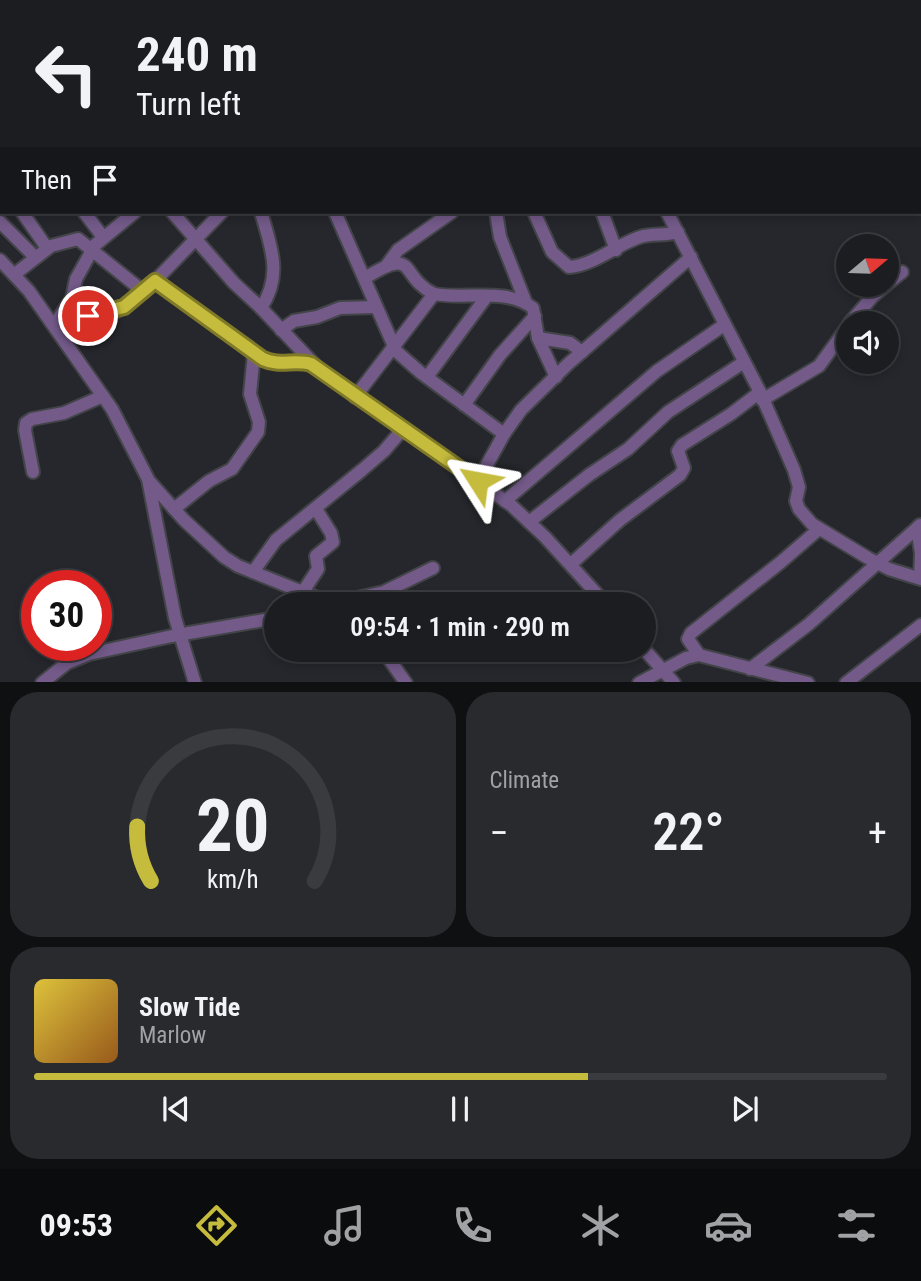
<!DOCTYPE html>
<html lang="en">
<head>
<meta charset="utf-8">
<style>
  :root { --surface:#1c1d21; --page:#292a2e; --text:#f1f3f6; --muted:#a0a2a5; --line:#3a3b3f; --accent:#c5bc3d }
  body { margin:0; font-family:"Roboto Condensed",sans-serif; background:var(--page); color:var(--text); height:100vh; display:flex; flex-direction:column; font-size:26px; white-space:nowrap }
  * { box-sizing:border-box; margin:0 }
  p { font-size:23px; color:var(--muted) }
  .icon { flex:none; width:38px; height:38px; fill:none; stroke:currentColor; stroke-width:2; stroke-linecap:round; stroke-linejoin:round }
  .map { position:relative; height:682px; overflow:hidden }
  .panel { display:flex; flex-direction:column; gap:10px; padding:10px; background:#0f1012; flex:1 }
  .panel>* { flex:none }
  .guide { position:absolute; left:0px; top:0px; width:922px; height:214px; box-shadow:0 4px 10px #0003,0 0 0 2px var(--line); background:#1c1d21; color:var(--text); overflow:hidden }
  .needle { width:46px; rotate:71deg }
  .controls { position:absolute; left:836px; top:234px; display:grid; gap:14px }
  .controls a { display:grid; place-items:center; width:63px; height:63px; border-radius:50%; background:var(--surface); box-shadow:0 4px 10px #0003,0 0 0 2px var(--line); font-size:35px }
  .speed { position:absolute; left:21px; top:570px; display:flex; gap:14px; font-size:35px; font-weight:700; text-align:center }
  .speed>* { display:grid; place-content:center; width:91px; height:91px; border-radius:50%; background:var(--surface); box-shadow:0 4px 10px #0003,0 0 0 2px var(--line); line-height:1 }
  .speed .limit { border:10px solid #d22; background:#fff; color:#111 }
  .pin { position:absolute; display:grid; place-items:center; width:60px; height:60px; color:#fff; margin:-30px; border:4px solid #fff; border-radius:50%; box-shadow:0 2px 7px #0007 }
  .me { position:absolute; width:77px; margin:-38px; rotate:304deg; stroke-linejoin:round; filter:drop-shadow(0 0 5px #0008) }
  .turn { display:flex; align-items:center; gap:24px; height:147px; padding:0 21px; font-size:32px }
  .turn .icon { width:91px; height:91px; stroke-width:2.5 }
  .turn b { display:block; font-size:49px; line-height:60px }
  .then { display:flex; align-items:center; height:66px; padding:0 21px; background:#0003; gap:14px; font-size:26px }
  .big { font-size:52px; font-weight:600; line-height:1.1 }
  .panel .tile { flex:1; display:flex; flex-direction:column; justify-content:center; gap:10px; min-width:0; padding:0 24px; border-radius:28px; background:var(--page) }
  .panel .dial { align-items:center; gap:0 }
  .dial svg { height:182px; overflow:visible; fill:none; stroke:var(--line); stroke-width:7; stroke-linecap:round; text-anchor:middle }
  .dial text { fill:var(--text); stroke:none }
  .song { display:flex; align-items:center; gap:21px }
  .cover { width:84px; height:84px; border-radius:10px; background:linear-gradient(135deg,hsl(50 70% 55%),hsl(30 70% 35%)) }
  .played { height:7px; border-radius:4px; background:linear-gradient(90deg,var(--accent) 65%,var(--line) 65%) }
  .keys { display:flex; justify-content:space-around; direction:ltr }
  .heat { display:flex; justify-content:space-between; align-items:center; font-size:38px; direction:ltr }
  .panel .tiles { flex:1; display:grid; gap:10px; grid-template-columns:1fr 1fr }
  .tile:last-child { grid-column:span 2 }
  .trip { position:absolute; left:264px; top:592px; width:392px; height:70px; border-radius:35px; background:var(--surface); box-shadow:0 4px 10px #0003,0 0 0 2px var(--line); font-weight:600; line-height:70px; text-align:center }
  .menu { display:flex; height:112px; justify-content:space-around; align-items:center; background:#0b0c0d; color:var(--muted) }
  .menu .icon { width:49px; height:49px }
  .menu .active { color:var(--accent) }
  .menu b { font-size:32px; color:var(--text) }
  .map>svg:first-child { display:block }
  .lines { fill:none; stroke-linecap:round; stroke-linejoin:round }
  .minor-casing { stroke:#424448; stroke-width:16 }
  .minor { stroke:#735a89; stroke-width:12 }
  .route-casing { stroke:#807a28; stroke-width:18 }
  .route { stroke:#c5bc3d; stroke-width:12 }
</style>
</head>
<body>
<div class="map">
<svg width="921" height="683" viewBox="0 0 921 683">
  <rect width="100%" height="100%" fill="#25272c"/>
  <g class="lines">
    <g class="minor-casing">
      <g id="minor">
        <polyline points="201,0 202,2"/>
        <polyline points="246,0 247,2"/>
        <polyline points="305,0 306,2"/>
        <polyline points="344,0 345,2"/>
        <polyline points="381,0 383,2"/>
        <polyline points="429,0 431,2"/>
        <polyline points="542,0 544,2"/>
        <polyline points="569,0 570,2"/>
        <polyline points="740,0 742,2"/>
        <polyline points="0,1 1,0"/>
        <polyline points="88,2 90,0"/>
        <polyline points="157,2 160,0"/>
        <polyline points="281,2 284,0"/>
        <polyline points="468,2 469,0"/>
        <polyline points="531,2 533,0"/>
        <polyline points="0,58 2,57"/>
        <polyline points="0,96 2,100"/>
        <polyline points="920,145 921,145"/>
        <polyline points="0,157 2,156"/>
        <polyline points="0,181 2,183"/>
        <polyline points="22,212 47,248"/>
        <polyline points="84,212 103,237"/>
        <polyline points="172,212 234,283 261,308 315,365"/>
        <polyline points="335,212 396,351 421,373 504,434 478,481"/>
        <polyline points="496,212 500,237 526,303"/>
        <path d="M534 212 552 252 569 267C594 265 616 245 640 237 652 233 665 236 678 232"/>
        <polyline points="602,212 616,250"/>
        <polyline points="667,212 760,392 794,470 799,487 796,501 799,509 812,524 868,558 889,569 921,579"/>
        <polyline points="0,222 35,257"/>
        <polyline points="0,260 29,291 112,409 148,479 175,618 195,683"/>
        <polyline points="387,265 398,250 452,212"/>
        <polyline points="15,274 51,246 78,239 144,292"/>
        <path d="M365 278C418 245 398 276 434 294 466 300 506 287 533 308L538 338 556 377"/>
        <path d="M155 281 263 359C280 367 294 359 311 364L511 505 545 537 606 604"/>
        <polyline points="887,284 902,272"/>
        <path d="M261 308C283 275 271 247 261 212"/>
        <polyline points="57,321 72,298 76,279 95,245 135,212"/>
        <polyline points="51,322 117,311 150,286 222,212"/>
        <polyline points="849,324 872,297 886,285"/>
        <polyline points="281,330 294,321 317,317 340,308 376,307"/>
        <polyline points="538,338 570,343 582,352"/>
        <polyline points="427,377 487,296"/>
        <polyline points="355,397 434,294"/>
        <polyline points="762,400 819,366 849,325"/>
        <polyline points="464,405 500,355 535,316"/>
        <polyline points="504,434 521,410 568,364 691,257"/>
        <polyline points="33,472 25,430 26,423 32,419 64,413 103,396"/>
        <polyline points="150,482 184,520 224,557 238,566 320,599 348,600 384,592 433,568"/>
        <polyline points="505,501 657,371 724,325"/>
        <polyline points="174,509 209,481 232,469 258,432 259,422 250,394 254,353"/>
        <polyline points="529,522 589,475 628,449 668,412 744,362"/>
        <polyline points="920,525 917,528 921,553 920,578"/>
        <polyline points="571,564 620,520 680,475 684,468 678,451 682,445 731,414 760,392"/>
        <polyline points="253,572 276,540 362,470 384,451 403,429"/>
        <polyline points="302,593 318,569 316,556 333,542 331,533 316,509"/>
        <polyline points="382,649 406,683"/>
        <polyline points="644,649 674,683"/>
        <polyline points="699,655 688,639 691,633 781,562 819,529"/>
        <polyline points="750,669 809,624 917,528"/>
        <polyline points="42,683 67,663 89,654 172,636 276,618"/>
        <polyline points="639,683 686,658 699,655 808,683"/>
        <polyline points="846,683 921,625"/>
      </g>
    </g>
    <use href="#minor" class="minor"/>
  </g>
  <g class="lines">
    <g class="route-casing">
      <path id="route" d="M88 316 124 307 155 281 263 359C280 367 294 359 311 364L478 481"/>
    </g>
    <use href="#route" class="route"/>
  </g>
</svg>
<div class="controls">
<a><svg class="needle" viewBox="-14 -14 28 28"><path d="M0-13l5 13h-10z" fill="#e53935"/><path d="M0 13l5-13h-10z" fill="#a0a2a5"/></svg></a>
<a><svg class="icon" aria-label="sound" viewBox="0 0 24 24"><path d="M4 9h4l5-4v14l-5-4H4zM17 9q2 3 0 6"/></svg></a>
</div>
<div class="speed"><div class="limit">30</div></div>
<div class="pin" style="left:88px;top:316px;background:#d93025"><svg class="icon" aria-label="arrive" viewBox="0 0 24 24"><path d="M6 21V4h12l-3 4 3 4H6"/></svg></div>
<svg class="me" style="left:478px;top:481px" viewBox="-20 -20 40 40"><path d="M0-17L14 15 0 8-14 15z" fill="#c5bc3d" stroke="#fff" stroke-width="4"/></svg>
<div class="trip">09:54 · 1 min · 290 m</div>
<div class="guide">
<div class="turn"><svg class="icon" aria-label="left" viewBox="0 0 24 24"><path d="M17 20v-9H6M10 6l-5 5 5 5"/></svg><div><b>240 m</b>Turn left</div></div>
<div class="then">Then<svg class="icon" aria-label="arrive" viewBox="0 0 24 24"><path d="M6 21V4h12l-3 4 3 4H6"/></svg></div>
</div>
</div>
<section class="panel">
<div class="tiles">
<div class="tile dial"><svg viewBox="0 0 100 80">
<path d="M14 69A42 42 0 1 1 86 69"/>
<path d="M14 69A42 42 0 0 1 8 45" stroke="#c5bc3d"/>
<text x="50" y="56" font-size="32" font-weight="700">20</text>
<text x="50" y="72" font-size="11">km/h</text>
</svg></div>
<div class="tile"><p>Climate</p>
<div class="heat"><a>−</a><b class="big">22°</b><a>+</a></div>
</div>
<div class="tile">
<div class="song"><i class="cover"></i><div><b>Slow Tide</b><p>Marlow</p></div></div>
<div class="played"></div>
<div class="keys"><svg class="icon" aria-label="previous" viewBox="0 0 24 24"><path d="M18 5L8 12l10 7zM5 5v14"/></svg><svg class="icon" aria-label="pause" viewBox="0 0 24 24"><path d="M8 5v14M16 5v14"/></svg><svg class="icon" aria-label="next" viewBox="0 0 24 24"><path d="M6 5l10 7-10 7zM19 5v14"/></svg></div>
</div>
</div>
</section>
<nav class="menu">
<b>09:53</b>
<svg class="icon active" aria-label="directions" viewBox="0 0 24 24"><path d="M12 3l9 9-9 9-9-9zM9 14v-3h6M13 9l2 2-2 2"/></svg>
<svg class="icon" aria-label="music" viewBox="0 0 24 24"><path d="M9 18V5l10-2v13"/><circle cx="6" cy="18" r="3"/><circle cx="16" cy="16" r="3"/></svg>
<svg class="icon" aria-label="phone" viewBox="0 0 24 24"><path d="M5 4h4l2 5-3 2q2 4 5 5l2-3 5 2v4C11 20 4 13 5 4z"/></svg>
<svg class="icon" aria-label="climate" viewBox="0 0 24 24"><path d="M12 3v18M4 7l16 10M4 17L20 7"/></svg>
<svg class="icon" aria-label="car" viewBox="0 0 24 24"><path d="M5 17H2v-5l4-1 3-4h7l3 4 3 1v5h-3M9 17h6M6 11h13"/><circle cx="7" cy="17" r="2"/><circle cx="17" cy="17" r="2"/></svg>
<svg class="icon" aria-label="filters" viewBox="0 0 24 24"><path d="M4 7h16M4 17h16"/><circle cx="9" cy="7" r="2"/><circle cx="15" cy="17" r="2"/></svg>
</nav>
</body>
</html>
